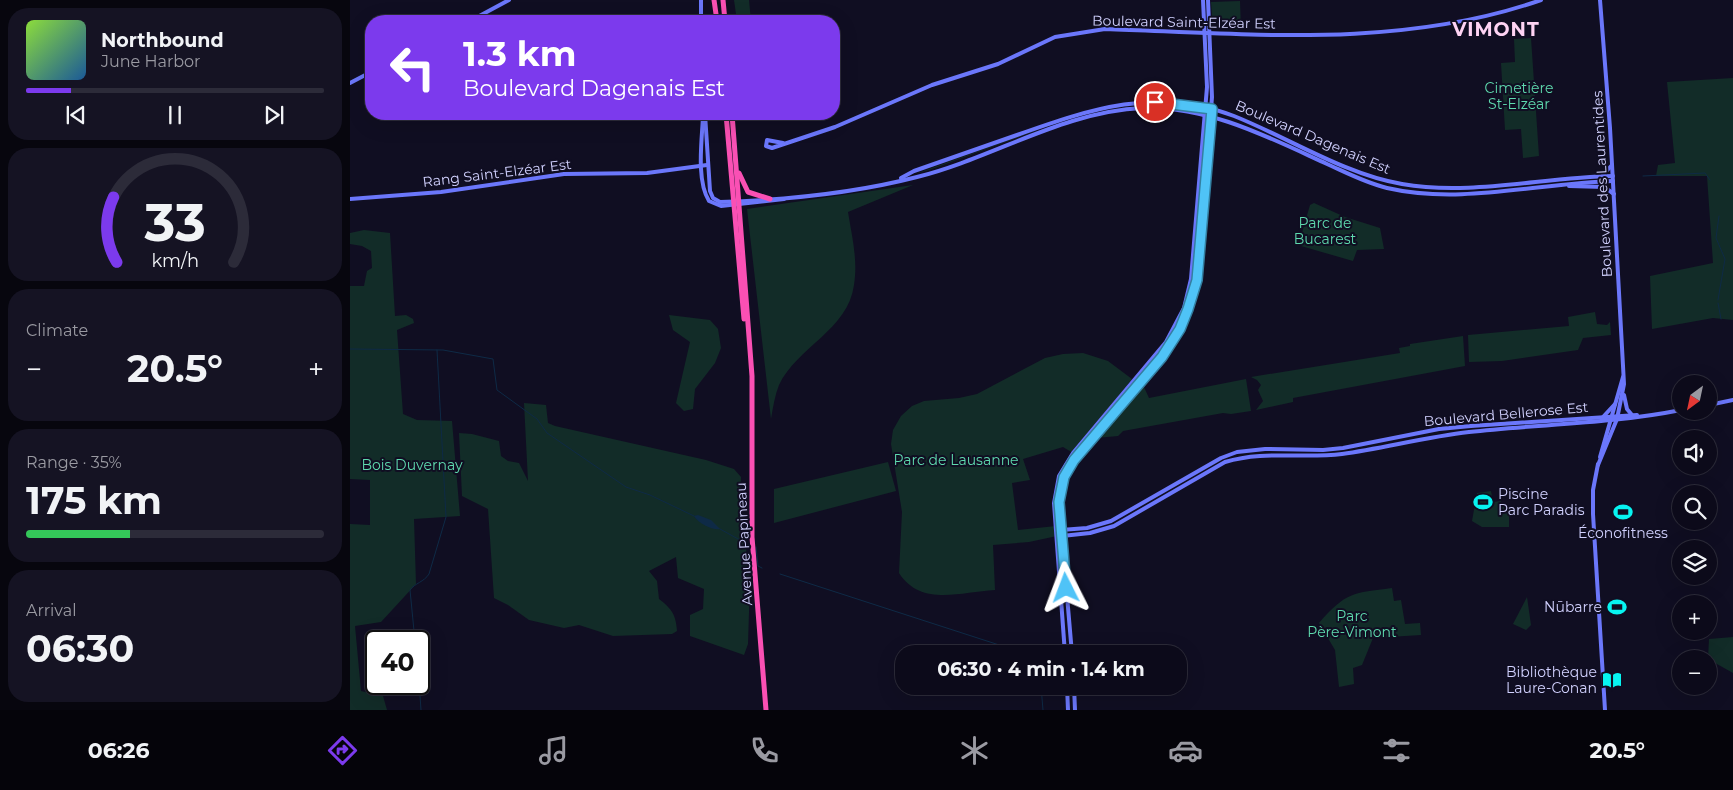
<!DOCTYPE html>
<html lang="en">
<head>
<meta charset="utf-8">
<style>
  :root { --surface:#0c0a1a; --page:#151323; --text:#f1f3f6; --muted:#9a9aa2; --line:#2c2b39; --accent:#7c3aed }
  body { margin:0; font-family:Montserrat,sans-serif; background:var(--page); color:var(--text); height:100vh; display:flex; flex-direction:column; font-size:19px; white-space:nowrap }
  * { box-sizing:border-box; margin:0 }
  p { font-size:16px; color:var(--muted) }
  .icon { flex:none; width:28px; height:28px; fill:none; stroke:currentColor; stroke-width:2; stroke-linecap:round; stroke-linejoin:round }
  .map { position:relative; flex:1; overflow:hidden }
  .drawer { display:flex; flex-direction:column; gap:8px; padding:8px; background:#07060e; width:350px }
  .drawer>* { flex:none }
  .top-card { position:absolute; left:15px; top:15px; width:475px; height:105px; border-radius:20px; box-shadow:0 5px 20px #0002,0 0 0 1px var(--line); background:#7c3aed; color:#fff; overflow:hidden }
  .needle { width:32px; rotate:213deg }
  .buttons { position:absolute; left:1322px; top:375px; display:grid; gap:10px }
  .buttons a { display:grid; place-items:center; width:45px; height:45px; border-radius:50%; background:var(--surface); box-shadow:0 5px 20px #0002,0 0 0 1px var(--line); font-size:25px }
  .speed { position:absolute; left:15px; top:630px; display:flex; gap:10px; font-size:25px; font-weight:700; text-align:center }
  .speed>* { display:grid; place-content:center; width:65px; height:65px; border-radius:50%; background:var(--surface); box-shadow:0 5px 20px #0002,0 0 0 1px var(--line); line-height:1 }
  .speed .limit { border:2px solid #111; border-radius:8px; background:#fff; color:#111 }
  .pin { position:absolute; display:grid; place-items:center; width:42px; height:42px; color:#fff; margin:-21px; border:2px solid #fff; border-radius:50%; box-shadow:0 1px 5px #0007 }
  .me { position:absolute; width:55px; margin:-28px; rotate:357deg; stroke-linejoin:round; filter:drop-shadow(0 0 4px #0008) }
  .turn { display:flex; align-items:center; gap:18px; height:105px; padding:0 15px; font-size:22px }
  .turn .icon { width:65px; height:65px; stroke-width:2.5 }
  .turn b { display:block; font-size:35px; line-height:42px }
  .big { font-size:38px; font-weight:700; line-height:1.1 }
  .drawer .widget { flex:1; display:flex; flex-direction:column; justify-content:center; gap:8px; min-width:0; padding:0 18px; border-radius:20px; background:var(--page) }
  .drawer .dial { align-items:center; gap:0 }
  .dial svg { height:130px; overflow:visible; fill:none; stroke:var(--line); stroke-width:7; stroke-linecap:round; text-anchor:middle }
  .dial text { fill:var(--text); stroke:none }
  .song { display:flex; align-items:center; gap:15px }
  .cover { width:60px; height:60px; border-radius:8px; background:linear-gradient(135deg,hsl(90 70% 55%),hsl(210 70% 35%)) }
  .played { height:5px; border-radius:2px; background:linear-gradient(90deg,var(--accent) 15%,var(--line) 15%) }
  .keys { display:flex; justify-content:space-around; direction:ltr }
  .heat { display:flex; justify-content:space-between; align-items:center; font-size:28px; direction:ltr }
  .charge { height:8px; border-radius:4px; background:linear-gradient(90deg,#34c759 35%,var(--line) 0) }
  .trip { position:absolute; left:545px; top:645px; width:292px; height:50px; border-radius:20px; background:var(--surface); box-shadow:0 5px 20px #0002,0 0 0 1px var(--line); font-weight:700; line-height:50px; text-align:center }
  .menu { display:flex; height:80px; justify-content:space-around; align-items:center; background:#05040a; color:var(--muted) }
  .menu .icon { width:35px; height:35px }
  .menu .on { color:var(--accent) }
  .menu b { font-size:22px; color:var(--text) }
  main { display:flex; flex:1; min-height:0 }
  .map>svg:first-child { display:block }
  .green { fill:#122c28 }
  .water { fill:#0e2a46 }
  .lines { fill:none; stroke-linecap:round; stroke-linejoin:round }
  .stream { stroke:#0e2a46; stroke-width:1 }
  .secondary { stroke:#6b77fb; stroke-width:4 }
  .highway { stroke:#fa50b4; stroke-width:5 }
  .route-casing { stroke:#337fa1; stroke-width:12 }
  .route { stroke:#4fc3f7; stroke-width:9 }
  .labels { text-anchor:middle; stroke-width:4; stroke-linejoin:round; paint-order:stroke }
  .street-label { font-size:14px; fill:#d1d1fe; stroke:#100e22 }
  .park-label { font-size:14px; fill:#5fdbaf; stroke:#100e22 }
  .poi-label { font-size:14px; fill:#d1d1fe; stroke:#100e22; text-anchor:end }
  .district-label { font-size:19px; font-weight:bold; letter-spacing:1px; fill:#fed3f3; stroke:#100e22 }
</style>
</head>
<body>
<main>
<section class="drawer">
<div class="widget">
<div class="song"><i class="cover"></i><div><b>Northbound</b><p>June Harbor</p></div></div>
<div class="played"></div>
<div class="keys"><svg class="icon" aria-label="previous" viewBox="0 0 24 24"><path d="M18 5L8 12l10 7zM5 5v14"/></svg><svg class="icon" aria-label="pause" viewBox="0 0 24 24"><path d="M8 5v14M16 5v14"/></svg><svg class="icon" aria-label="next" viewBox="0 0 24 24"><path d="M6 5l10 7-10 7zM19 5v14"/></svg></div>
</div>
<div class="widget dial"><svg viewBox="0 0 100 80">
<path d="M14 69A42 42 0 1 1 86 69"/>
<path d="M14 69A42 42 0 0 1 12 29" stroke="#7c3aed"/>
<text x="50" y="56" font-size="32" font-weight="700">33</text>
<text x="50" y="72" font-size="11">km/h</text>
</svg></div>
<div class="widget"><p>Climate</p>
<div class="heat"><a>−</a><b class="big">20.5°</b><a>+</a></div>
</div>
<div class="widget"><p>Range · 35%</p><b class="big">175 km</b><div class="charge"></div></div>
<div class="widget"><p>Arrival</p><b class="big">06:30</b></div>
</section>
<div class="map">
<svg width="1383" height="710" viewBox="0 0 1383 710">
  <rect width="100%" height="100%" fill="#100e22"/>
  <g class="green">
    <polygon points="384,0 399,0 401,21 387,21"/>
    <polygon points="890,1 891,30 863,28 861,2"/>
    <polygon points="1181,38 1189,156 1173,158 1171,129 1155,130 1151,63 1165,62 1164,39"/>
    <polygon points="1383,78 1383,320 1363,318 1302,329 1300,276 1363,263 1357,176 1306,176 1308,165 1325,163 1317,82"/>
    <polygon points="686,131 579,170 565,174 685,131"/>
    <path d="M563 185 498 212C502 237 508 260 504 285 498 330 447 347 429 385 425 395 423 407 421 419L397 209Z"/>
    <polygon points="964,203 995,217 1030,228 1034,249 1007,250 1003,261 951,246 949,243 960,205"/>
    <polygon points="14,230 40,233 45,316 56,315 63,319 64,323 47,330 53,414 67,420 102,421 110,516 64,519 66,584 31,622 5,626 11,691 33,696 37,710 0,710 0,524 20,525 20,480 0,479 0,286 14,286 17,271 22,268 21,251 12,246 0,244 0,233"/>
    <polygon points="1245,312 1247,324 1257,325 1260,322 1261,335 1233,338 1228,350 1152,361 1119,362 1118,335 1219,326 1218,317"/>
    <polygon points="319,315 360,320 368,329 371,348 365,363 345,389 343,409 334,411 326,403 340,342 323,330"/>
    <polygon points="1113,336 1115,366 943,398 943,402 906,410 913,401 908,390 911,385 907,380 901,377 1050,353 1049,348 1060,346 1060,344"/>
    <path d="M733 353 758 361 782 379 723 453 713 447 673 459 680 480 662 483 668 530 706 526 707 536 679 542 643 545 645 590C610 592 571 607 549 573L552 512 541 444 543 430 551 416 562 406 574 401 609 398 627 394 695 358 713 354Z"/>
    <polygon points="896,379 901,411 881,414 873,413 773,431 768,436 746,438 793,385 799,398"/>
    <path d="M174 403 196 405 198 423 205 426 356 460 384 469 391 477 390 501 400 580 398 644 394 655 340 636V615L353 609 354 589 328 578 326 557 299 571 307 581 309 599C322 609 326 615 327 631L322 634 263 636 229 625 214 628 179 620 158 605 144 598 138 509 112 496 109 433 122 434 149 441 151 456 158 461 169 463 178 481Z"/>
    <polygon points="538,462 546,491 424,523 424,489"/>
    <polygon points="1141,491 1143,502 1151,501 1151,506 1159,506 1159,527 1132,527 1122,521 1127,493"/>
    <path d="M1042 588 1044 601 1051 600 1055 624 1070 623 1071 635 1023 638 1012 665 1003 668 1004 684 989 687 985 650 969 623C996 592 1003 593 1042 588Z"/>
    <polygon points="1177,597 1181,625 1176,630 1163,624"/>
    <polygon points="1383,637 1383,673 1358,659 1359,639"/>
  </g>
  <path class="water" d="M348 515 361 520 370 529C365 531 348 524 344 516Z"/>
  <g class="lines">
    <g class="stream">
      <polyline points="1293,176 1355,173 1360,180"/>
      <polyline points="1368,300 1375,259 1366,238 1369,216"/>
      <polyline points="1368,303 1371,319"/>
      <polyline points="0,349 93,350 143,359 147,390 187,419 197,433 276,487 300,495 344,516"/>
      <polyline points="370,529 399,545"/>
      <polyline points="406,547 408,566 412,568"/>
      <polyline points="430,574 677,654"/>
      <path d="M65 641 60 590C65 583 74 582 79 574L96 517 87 350"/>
      <polyline points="69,681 71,710"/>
      <polyline points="691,686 693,710"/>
    </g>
    <g class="secondary">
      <polyline points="351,0 351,21"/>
      <polyline points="120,21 159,0"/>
      <polyline points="0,83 21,72"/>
      <path d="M355 114 360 191 363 198 370 202C435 200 505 193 567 177 643 158 714 111 793 108 859 106 918 137 977 164 997 173 1016 183 1037 188 1111 205 1189 183 1263 181"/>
      <path d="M353 116C352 140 346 180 359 201L371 206 434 199"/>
      <path d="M433 143 417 140 416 146 422 148 485 127 582 85 648 64 705 37 755 29C901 34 1051 49 1191 0"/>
      <polyline points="1251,177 1262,165"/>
      <path d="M551 178 564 171C598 159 633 147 667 135 740 109 807 86 884 116 937 137 996 175 1052 184 1121 196 1193 177 1263 176"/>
      <polyline points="1219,186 1254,187 1264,194"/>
      <polyline points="0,199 91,192 214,174 297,173 357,165"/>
      <polyline points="1274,395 1277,409 1282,415"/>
      <polyline points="1359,405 1383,400"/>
      <polyline points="1253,417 1265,404"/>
      <polyline points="1250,457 1273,377"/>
      <polyline points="1248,464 1243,490 1243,514 1255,710"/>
      <polyline points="1248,465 1267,419 1274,384 1260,128 1250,0"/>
      <polyline points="711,530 737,528 761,521 871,458 887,452 915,449 973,450 993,448 1089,429 1121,426 1287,415"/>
      <path d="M712 536 740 533 764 526 875 462C914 450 952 459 992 454 1034 448 1076 437 1119 432 1190 424 1261 424 1331 410"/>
      <polyline points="715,654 704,503 709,476 723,453 816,342 834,308 841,279 857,87 853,0"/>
      <polyline points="722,654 709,502 712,484 718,469 813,357 830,329 843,295 847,280 862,97 858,0"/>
      <polyline points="717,686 718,710"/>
      <polyline points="724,686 725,710"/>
    </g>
    <g class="highway">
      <polyline points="364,0 367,21"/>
      <polyline points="373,0 375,21"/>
      <polyline points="376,114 394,319"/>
      <polyline points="382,114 402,376 402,537 416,710"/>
      <polyline points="389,173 398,192 420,199"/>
    </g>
  </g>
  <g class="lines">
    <g class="route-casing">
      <polyline id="route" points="716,588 709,502 714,477 724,460 812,357 830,329 838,309 847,280 862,109 805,102"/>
    </g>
    <use href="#route" class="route"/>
  </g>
  <defs>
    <g id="stadium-bare" transform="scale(1.5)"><path d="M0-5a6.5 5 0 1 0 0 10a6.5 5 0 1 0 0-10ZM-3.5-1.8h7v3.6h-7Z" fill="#07f4f1" stroke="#100e22" stroke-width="2.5" paint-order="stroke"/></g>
    <g id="library-bare" transform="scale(1.5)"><path d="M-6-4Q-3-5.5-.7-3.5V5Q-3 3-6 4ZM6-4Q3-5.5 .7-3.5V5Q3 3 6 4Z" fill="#07f4f1" stroke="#100e22" stroke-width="2.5" paint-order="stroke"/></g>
  </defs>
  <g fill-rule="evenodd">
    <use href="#stadium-bare" x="1133" y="502"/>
    <use href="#stadium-bare" x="1273" y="512"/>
    <use href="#stadium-bare" x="1267" y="607"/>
    <use href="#library-bare" x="1262" y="680"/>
  </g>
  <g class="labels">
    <g class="street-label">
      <text transform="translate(834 22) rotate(1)" y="5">Boulevard Saint-Elzéar Est</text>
      <text transform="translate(963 137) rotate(23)" y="5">Boulevard Dagenais Est</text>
      <text transform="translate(147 173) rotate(-7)" y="5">Rang Saint-Elzéar Est</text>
      <text transform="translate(1252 184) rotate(-93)" y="5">Boulevard des Laurentides</text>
      <text transform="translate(1156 414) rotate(-5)" y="5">Boulevard Bellerose Est</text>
      <text transform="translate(394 544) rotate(-93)" y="5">Avenue Papineau</text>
    </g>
    <g class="park-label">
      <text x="1169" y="93">Cimetière<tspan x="1169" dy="16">St-Elzéar</tspan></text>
      <text x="975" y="228">Parc de<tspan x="975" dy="16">Bucarest</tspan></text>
      <text x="606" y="465">Parc de Lausanne</text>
      <text x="62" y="470">Bois Duvernay</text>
      <text x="1002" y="621">Parc<tspan x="1002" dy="16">Père-Vimont</tspan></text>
    </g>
    <g class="poi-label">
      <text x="1148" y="499" text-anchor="start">Piscine<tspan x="1148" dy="16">Parc Paradis</tspan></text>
      <text x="1273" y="538" text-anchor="middle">Éconofitness</text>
      <text x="1252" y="612">Nūbarre</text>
      <text x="1247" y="677">Bibliothèque<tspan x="1247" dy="16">Laure-Conan</tspan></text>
    </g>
    <g class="district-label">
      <text x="1146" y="36">VIMONT</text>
    </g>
  </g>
</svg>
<div class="buttons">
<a><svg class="needle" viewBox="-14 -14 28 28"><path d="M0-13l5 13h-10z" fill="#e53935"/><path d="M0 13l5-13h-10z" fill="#9a9aa2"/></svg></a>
<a><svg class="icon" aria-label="sound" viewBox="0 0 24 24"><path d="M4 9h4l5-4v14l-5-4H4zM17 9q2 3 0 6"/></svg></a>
<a><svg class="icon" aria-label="search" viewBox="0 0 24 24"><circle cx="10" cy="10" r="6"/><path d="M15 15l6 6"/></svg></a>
<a><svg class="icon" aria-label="layers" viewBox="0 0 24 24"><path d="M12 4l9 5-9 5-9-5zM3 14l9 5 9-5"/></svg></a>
<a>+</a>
<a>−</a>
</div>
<div class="speed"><div class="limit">40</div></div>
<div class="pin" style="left:805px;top:102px;background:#d93025"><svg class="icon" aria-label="arrive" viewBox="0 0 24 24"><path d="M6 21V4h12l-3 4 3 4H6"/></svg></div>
<svg class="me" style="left:716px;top:588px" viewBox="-20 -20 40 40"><path d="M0-17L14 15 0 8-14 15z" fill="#4fc3f7" stroke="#fff" stroke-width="4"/></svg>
<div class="trip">06:30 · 4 min · 1.4 km</div>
<div class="top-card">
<div class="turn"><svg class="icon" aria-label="left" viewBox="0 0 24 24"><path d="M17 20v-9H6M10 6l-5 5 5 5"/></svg><div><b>1.3 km</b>Boulevard Dagenais Est</div></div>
</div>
</div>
</main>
<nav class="menu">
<b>06:26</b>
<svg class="icon on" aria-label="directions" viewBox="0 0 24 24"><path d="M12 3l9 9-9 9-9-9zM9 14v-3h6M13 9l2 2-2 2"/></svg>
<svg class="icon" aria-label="music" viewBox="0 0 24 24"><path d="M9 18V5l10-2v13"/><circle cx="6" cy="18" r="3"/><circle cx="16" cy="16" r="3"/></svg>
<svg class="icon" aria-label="phone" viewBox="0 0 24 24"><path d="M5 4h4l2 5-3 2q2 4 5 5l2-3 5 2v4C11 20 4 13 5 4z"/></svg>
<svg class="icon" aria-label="climate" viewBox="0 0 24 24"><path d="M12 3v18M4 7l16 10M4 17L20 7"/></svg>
<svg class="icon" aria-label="car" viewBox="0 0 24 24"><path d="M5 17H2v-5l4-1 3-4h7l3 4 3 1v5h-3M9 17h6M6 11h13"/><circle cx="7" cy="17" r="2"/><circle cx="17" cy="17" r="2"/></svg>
<svg class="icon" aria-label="filters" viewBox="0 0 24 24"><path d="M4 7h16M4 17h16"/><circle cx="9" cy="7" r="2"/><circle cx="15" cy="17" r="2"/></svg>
<b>20.5°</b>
</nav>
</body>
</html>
